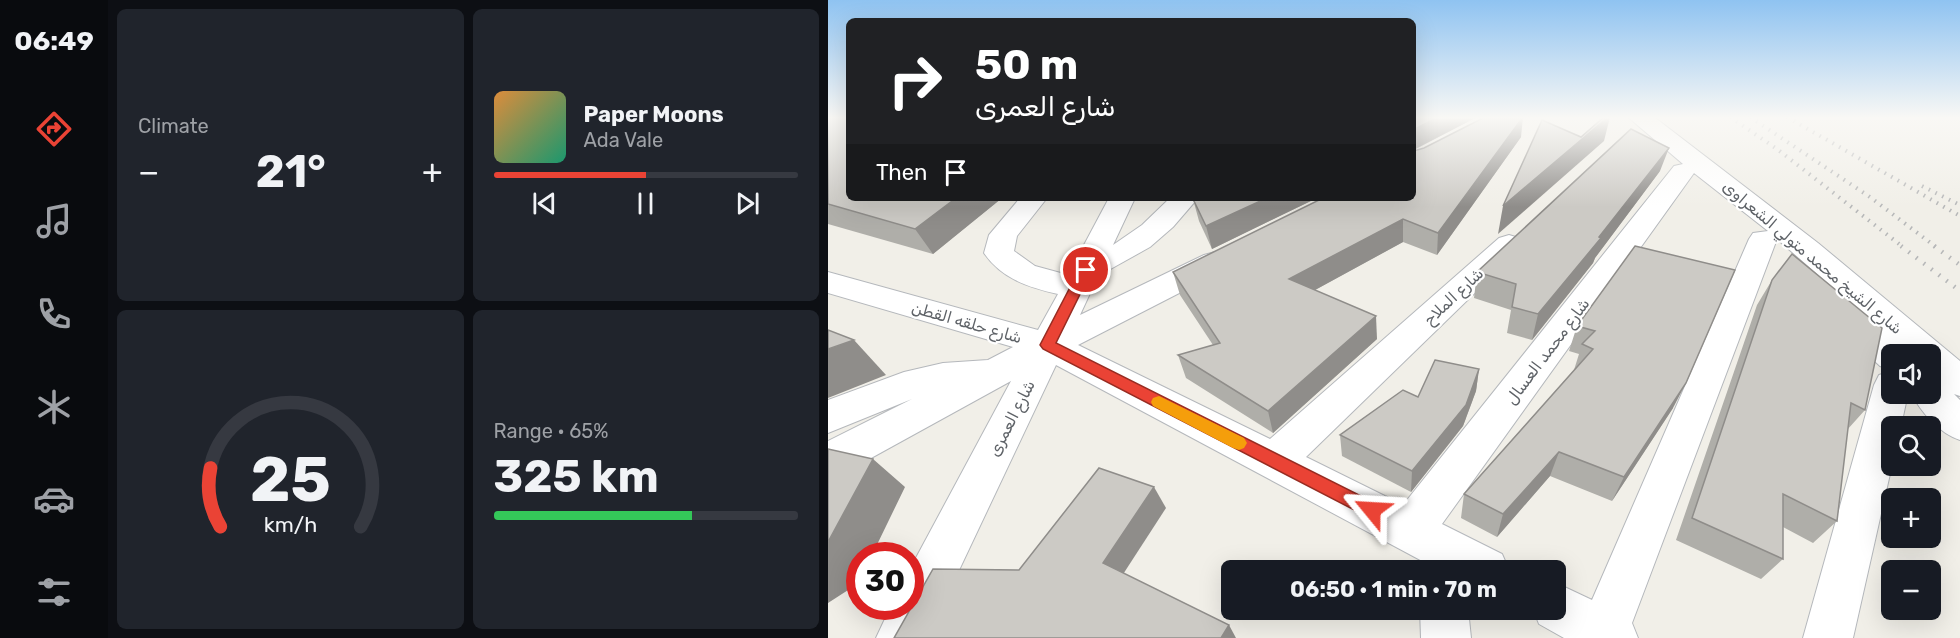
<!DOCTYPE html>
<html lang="en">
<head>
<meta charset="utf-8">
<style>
  :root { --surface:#171b24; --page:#20242c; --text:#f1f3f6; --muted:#9ea1a6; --line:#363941; --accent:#ea4335 }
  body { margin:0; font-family:Rubik,"Noto Naskh Arabic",sans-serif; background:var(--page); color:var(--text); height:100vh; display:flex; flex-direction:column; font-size:22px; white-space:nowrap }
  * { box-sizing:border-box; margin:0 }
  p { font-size:20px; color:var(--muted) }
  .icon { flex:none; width:33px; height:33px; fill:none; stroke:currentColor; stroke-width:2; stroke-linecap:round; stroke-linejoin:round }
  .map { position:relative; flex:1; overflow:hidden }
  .panel { display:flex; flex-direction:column; gap:9px; padding:9px; background:#0d0f14; width:720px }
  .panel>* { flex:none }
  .guide { position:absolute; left:18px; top:18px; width:570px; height:183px; border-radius:9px; box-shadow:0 6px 24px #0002; background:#202124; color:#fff; overflow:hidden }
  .tools { position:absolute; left:1053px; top:344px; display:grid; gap:12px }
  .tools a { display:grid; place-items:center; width:60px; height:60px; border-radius:9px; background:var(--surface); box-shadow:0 6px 24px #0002; font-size:30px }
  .speed { position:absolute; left:18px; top:542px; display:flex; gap:12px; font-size:30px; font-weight:700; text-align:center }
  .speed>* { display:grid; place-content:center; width:78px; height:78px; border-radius:50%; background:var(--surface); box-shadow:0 6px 24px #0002; line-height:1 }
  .speed .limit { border:9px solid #d22; background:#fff; color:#111 }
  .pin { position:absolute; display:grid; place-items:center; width:51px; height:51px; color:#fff; margin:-26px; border:3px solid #fff; border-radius:50%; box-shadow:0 2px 6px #0007 }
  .me { position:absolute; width:66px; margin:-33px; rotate:297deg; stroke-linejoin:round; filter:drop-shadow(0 0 4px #0008) }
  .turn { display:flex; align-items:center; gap:21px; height:126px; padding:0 30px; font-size:27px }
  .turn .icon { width:78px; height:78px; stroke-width:2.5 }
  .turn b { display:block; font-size:42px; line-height:51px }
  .then { display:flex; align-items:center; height:57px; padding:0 30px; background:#0003; gap:12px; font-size:22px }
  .big { font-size:45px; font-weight:700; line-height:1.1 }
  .panel .widget { flex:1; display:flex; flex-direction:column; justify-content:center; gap:9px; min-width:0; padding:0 21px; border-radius:9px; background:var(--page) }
  .panel .dial { align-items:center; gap:0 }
  .dial svg { height:156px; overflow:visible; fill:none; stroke:var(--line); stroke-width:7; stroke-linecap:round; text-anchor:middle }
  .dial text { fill:var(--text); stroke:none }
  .song { display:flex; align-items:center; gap:18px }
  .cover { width:72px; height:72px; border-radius:9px; background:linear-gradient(135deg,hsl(30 70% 55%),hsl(160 70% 35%)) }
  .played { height:6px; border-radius:3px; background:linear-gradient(90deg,var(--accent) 50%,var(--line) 50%) }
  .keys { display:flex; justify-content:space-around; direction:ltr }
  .heat { display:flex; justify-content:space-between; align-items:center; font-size:33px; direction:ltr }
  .charge { height:9px; border-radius:4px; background:linear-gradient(90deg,#34c759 65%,var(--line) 0) }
  .panel .tiles { flex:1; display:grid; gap:9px; grid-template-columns:repeat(2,1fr) }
  .trip { position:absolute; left:393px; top:560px; width:345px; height:60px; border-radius:9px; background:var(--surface); box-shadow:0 6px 24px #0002; font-weight:700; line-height:60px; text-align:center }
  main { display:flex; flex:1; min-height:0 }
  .tabs { display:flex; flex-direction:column; width:108px; justify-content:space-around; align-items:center; background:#090b0e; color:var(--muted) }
  .tabs .icon { width:42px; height:42px }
  .tabs .selected { color:var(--accent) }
  .tabs b { font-size:27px; color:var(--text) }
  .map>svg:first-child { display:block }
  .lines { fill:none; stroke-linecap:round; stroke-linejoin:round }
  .minor-casing { stroke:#b5b8bc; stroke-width:2 }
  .minor { fill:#fff; fill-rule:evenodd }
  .rail-far1 { stroke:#b6b7b8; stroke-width:4; stroke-dasharray:1.5 6; stroke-linecap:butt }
  .rail { stroke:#b6b7b8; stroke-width:4.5; stroke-dasharray:1.5 8; stroke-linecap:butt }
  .wall { fill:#afaea9 }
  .shaded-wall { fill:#8f8d8a }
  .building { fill:#cccac5; stroke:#8f8d8a; stroke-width:1.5 }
  .route { fill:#ea4335; stroke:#982c22; stroke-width:1.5 }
  .slow { fill:#f59e0b }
  .labels { text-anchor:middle; stroke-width:4.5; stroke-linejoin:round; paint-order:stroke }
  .street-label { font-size:16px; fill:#5f6368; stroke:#fff }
</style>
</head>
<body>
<main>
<nav class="tabs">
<b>06:49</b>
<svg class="icon selected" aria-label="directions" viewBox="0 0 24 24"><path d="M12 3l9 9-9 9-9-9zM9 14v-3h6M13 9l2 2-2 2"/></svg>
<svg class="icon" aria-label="music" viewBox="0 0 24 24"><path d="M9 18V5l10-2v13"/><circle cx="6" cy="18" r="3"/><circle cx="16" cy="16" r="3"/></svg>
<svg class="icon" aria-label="phone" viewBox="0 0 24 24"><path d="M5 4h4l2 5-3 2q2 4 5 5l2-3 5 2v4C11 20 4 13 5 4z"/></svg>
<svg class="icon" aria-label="climate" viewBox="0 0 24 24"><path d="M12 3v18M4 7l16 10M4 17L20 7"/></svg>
<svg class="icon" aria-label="car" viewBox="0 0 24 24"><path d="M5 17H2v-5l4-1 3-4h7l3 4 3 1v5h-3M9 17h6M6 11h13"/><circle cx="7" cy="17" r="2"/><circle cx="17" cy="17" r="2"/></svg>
<svg class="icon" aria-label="filters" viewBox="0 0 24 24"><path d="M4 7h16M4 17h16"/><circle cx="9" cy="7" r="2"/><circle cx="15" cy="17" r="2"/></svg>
</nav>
<section class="panel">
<div class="tiles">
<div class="widget"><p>Climate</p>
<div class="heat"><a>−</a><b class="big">21°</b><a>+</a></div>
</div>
<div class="widget">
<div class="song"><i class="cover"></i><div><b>Paper Moons</b><p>Ada Vale</p></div></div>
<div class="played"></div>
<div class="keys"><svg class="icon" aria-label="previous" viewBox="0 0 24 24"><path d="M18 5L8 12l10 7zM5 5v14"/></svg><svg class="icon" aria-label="pause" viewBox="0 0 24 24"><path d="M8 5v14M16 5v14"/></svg><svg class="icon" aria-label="next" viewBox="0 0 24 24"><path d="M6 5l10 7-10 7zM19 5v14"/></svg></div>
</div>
<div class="widget dial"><svg viewBox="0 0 100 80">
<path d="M14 69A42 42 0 1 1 86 69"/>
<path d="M14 69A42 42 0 0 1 9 39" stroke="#ea4335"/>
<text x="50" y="56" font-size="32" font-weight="700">25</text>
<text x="50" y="72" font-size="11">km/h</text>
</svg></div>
<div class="widget"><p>Range · 65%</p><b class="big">325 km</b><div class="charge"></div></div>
</div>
</section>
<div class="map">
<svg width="1132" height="638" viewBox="0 0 1132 638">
  <rect width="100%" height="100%" fill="#f1efe8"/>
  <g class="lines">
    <g class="minor-casing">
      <g id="minor">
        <path d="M800 117H826L990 243 1132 361V396L1126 394 1132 400V440C1111 433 1093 412 1083 393H1102V379L1107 380 1102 376V354H1064V370L1052 366 1006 323 1002 315 1006 307 1018 303 1025 305 949 239 804 623 810 638H736L711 624 705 609H728V583L764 600 921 239 925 233 940 231 866 173 614 524 674 554 681 570H611L228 365 99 638H48L63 606H82V569L183 381 14 474 0 479V441L84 399 0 433V400L76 372 115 363 160 360 185 347 0 293V272L210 330 230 294C200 287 174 279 156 253L161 235 192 198H219L189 236 186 251 207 266 240 275 281 198H307L285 245 314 225 342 198H370L345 227 322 247 270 276 252 315 376 255 387 252 398 255 402 262 398 269 250 345 442 439 671 238 681 235 691 238 695 244 691 250 478 457 575 505 846 166 855 164Z"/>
        <polygon points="1064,371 1064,393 1080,393 1073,426 1064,426 1064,465 1025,638 975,638 1046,385 1051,375"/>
        <polygon points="592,609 640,609 643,638 593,638"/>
      </g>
    </g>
    <use href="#minor" class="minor"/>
    <g class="rail-far1">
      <polyline points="902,117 949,149 1075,247"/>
      <polyline points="922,117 1042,197 1108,247"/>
      <polyline points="959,117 1132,216"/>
      <polyline points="1094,186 1132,205"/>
    </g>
    <g class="rail">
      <polyline points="1073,246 1132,291"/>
      <polyline points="1106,246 1132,265"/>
    </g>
  </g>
  <g class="wall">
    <polygon points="0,117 174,198 105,254 0,224"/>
    <polygon points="585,117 649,117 586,150 693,137 609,255 575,242 487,290 549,339 445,433 358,378 350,355 385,345 352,295 345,272 585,198"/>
    <polygon points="832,171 767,258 765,263 704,340 679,333 683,310 646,298 649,272"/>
    <polygon points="366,198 489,198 384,249 371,221 365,199"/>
    <polygon points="807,246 845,408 784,501 722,476 669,537 633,518 636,494 746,370 751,354 741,351 749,326"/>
    <polygon points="944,280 1037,410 1019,430 1009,521 985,543 955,527 955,559 933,579 848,540 929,305"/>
    <polygon points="651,369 648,391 635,426 583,492 514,456 512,435 590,397"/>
  </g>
  <g class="shaded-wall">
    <polygon points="610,117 649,117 585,150 585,130"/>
    <polygon points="695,117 693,137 609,255 610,233"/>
    <polygon points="780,117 782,117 776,141 670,234 675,206"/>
    <polygon points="841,148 832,171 767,258 765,263 704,340 710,314"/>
    <polygon points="128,198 174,198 105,254 87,229"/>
    <polygon points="439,198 489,198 384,249 378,226"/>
    <polygon points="575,219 575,242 465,302 461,279"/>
    <polygon points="548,316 549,339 445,433 440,411"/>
    <polygon points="26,340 58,375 0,398 0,349"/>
    <polygon points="651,369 648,391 635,426 583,492 584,471"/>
    <polygon points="858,383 845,408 784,501 796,477"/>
    <polygon points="731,452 722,476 669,537 675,514"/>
    <polygon points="45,459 77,487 44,555 32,555 32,581 31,583 0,603 0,542"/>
    <polygon points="326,487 338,508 290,582 275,563"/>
    <polygon points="401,625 408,638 393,638"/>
  </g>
  <g class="building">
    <polygon points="0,117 21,117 21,198 128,198 87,229 0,204"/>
    <polygon points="585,117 610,117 585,130"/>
    <polygon points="657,117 695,117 610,233 575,219 461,279 548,316 440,411 350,355 392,343 345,272 495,198 585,198 585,150 586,151 596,148"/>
    <polygon points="776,117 780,117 675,206 714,120 753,137"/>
    <polygon points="803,129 841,148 771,237 773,238 710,314 684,307 688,284 649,272"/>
    <polygon points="366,198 439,198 378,226 365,199"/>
    <polygon points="807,246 907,270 858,383 796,477 731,452 675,514 636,494 765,349 754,344 767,331 749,326"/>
    <polygon points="964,254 1054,328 1037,410 1023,403 1009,521 955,494 955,559 864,518 944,280"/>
    <polygon points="0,330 26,340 0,349"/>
    <polygon points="607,360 651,369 638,405 584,471 512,435 575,390 590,397"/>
    <polygon points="0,449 45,459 0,542"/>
    <polygon points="271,468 326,487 275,563 401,625 393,638 66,638 105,569 191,570"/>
  </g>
  <linearGradient id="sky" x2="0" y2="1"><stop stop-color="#8fc3f1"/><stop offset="0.57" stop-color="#f9f8f5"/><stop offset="1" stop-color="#f9f8f5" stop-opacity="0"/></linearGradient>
  <rect width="1132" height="207" fill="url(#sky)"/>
  <polygon class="route" points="258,266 264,270 228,343 551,505 553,510 551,516 544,519 538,516 215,349 212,345 251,270"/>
  <polygon class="slow" points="331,396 416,438 419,443 416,448 411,450 405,448 325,406 323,402 325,398"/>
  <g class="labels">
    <g class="street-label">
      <text transform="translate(985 257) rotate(40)" y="6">شارع الشيخ محمد متولي الشعراوى</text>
      <text transform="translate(625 296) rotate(-43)" y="6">شارع الملاح</text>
      <text transform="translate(139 322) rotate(16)" y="6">شارع حلقه القطن</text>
      <text transform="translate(719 351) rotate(-53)" y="6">شارع محمد العسال</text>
      <text transform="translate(183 418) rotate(-63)" y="6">شارع العمرى</text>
    </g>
  </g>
</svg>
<div class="tools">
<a><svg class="icon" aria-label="sound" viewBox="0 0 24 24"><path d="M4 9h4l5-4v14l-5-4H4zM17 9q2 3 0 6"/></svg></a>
<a><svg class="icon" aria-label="search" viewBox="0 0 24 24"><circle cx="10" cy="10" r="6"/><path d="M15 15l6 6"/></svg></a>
<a>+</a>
<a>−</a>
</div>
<div class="speed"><div class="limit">30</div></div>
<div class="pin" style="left:258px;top:270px;background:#d93025"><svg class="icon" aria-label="arrive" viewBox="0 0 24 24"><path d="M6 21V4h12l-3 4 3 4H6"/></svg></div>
<svg class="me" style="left:544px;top:510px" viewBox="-20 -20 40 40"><path d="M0-17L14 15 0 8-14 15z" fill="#ea4335" stroke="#fff" stroke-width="4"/></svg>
<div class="trip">06:50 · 1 min · 70 m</div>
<div class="guide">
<div class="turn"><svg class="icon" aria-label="right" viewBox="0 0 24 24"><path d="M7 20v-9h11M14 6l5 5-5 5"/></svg><div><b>50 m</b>شارع العمرى</div></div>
<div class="then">Then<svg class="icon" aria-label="arrive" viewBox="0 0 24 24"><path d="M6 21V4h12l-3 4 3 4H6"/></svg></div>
</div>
</div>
</main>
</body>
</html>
